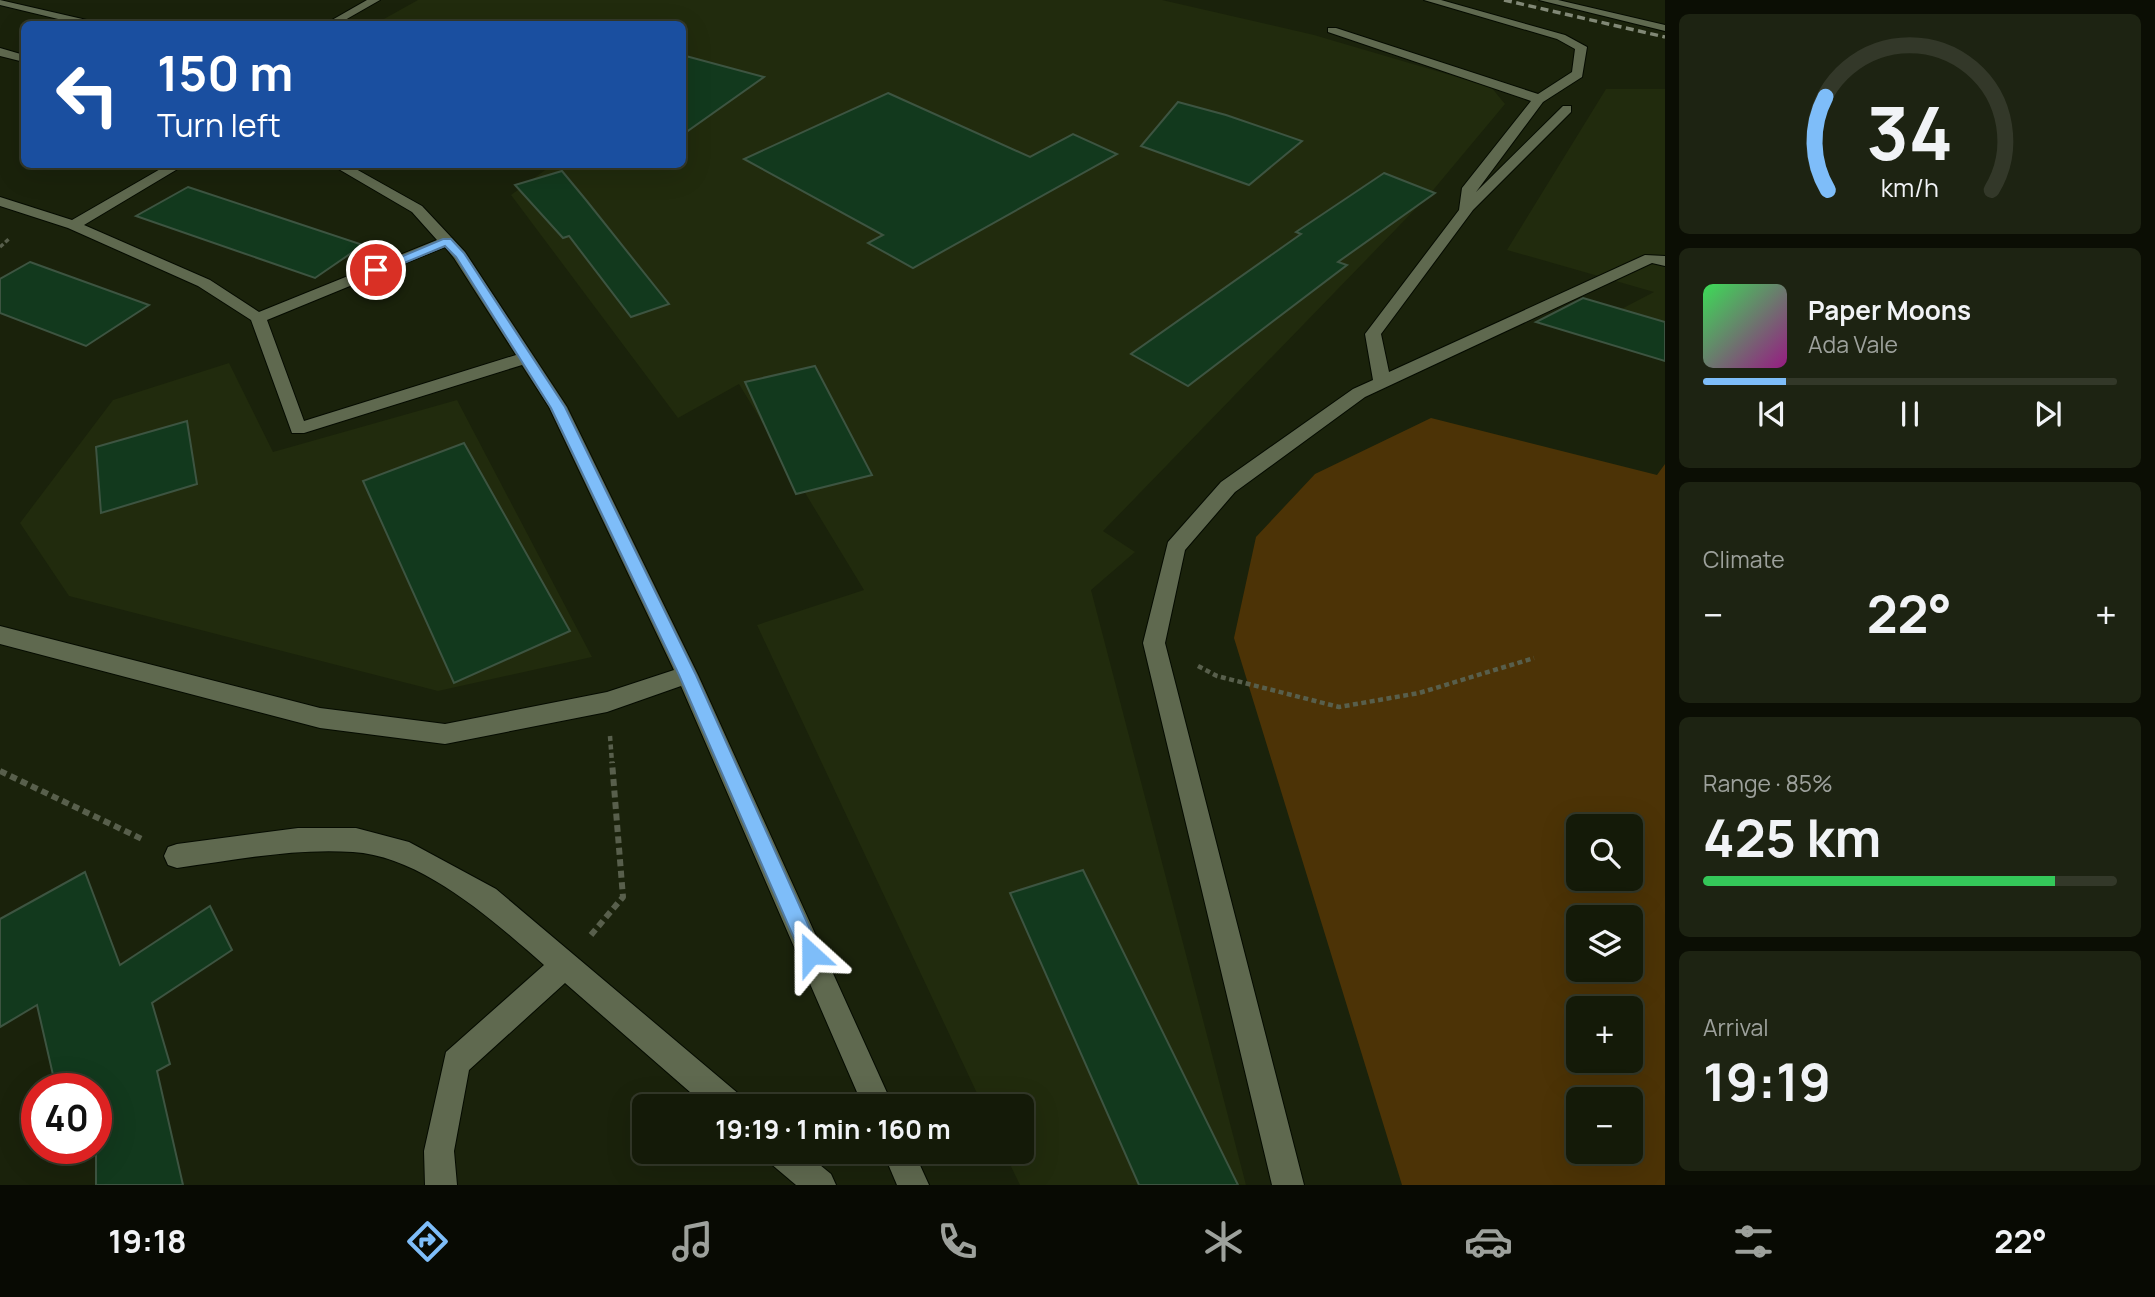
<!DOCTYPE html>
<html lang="en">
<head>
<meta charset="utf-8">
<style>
  :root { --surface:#141a08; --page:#1d2312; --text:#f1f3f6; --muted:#9da19c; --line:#333829; --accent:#7ebdf9 }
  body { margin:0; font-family:Manrope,sans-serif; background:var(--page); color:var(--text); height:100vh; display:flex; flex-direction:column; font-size:26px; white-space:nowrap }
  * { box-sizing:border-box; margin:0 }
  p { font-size:23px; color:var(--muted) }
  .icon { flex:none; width:38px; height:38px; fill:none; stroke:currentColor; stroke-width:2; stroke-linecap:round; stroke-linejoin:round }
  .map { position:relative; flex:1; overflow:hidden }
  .side { display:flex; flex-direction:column; gap:14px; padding:14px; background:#0b0e04; width:490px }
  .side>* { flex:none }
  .banner { position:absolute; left:21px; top:21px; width:665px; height:147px; border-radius:10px; box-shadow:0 7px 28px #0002,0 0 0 2px var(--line); background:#1a4fa0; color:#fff; overflow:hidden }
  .tools { position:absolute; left:1566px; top:814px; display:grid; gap:14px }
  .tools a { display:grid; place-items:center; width:77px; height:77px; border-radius:10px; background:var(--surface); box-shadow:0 7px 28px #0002,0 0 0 2px var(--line); font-size:35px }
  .speed { position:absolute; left:21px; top:1073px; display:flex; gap:14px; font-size:35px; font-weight:700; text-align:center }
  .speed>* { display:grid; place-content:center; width:91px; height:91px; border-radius:50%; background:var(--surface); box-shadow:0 7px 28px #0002,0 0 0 2px var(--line); line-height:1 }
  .speed .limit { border:10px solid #d22; background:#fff; color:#111 }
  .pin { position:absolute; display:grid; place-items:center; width:60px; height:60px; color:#fff; margin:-30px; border:4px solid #fff; border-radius:50%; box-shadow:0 2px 7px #0007 }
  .me { position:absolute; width:77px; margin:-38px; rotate:336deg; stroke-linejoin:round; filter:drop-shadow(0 0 5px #0008) }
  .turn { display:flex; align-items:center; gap:24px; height:147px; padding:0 21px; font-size:32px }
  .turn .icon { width:91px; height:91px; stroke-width:2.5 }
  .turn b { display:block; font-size:49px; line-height:60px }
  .big { font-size:52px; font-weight:700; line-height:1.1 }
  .side .card { flex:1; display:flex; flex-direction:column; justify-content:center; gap:10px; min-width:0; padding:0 24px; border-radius:10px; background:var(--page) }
  .side .dial { align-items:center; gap:0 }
  .dial svg { height:182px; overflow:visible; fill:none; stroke:var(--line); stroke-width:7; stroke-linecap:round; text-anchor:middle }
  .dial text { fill:var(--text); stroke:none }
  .song { display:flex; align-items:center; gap:21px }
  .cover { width:84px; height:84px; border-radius:10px; background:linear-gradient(135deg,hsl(130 70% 55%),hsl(310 70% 35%)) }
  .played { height:7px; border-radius:4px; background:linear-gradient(90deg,var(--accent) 20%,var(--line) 20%) }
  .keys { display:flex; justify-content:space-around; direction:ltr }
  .heat { display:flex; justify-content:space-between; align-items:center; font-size:38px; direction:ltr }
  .charge { height:10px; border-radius:5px; background:linear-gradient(90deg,#34c759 85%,var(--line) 0) }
  .trip { position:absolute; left:632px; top:1094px; width:402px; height:70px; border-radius:10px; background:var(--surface); box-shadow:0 7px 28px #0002,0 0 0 2px var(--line); font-weight:700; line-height:70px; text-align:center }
  .menu { display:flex; height:112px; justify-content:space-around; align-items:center; background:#080a03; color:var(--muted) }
  .menu .icon { width:49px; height:49px }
  .menu .current { color:var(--accent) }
  .menu b { font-size:32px; color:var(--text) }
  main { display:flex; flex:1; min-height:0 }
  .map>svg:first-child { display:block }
  .built { fill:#212b0d }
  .green { fill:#4c3306; fill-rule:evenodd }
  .building { fill:#12391d; stroke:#3d5441; stroke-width:2 }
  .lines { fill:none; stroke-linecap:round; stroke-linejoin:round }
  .minor-casing { stroke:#050b00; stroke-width:2 }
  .path-far2 { stroke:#585f4c; stroke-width:3.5; stroke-dasharray:4.5 2.5; stroke-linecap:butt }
  .path-far1 { stroke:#585f4c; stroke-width:4.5; stroke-dasharray:5 3.5; stroke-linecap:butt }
  .path { stroke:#585f4c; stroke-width:6; stroke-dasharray:7 4.5; stroke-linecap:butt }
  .minor { fill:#5f694f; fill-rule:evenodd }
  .rail { stroke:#818876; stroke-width:3.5; stroke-dasharray:8 4.5; stroke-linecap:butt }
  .route { fill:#7ebdf9; stroke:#527ba2; stroke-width:2 }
</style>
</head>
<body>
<main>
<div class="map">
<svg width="1665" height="1185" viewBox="0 0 1665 1185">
  <rect width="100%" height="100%" fill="#1a220b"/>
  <g class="built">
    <polygon points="418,0 1162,0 1314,35 1491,87 1505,104 1429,195 1103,531 1135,552 1091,590 1246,1185 1020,1185 1004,1152 1022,1152 1022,1106 983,1106 757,625 864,590 739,384 678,418 511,195 552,165 682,164 682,24 375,24"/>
    <polygon points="1606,89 1665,89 1665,362 1581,330 1654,292 1507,250"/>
    <polygon points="229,363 273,452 457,400 592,657 438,691 69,596 20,523 113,400"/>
  </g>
  <path class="green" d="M1431 418 1657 475 1665 464V1185H1402L1234 638 1256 537 1315 474ZM1578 826H1631V878H1578ZM1578 917H1631V970H1578ZM1578 1008H1631V1060H1578ZM1578 1099H1631V1152H1578Z"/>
  <g class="building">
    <polygon points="682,55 764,77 682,135"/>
    <polygon points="888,93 1030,157 1073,134 1117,154 913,268 868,243 883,235 744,159"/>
    <polygon points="1178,102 1226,115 1302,141 1249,185 1141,146"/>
    <polygon points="562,171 586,200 669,304 631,317 569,236 563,238 515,185"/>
    <polygon points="1384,173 1435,193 1338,262 1347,265 1188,386 1131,354 1301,234 1296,232"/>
    <polygon points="188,187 363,245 315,278 136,216"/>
    <polygon points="30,262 149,305 86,346 0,313 0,279"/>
    <polygon points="1583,298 1665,322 1665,361 1536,322"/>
    <polygon points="815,366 872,475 796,494 745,382"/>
    <polygon points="187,421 197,484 101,513 96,447"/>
    <polygon points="464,443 570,631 454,683 363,481"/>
    <polygon points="1083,870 1238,1185 1139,1185 1010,893"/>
    <polygon points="85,872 120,965 210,906 232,950 152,1003 170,1064 157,1071 183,1185 96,1185 96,1088 56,1088 37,1005 0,1027 0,919"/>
  </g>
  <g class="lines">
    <g class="minor-casing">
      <g id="minor">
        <polygon points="0,0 91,21 97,24 79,24 0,5"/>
        <polygon points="367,0 380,0 338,24 325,24"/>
        <polygon points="1424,0 1441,0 1565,35 1587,47 1582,77 1543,102 1476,192 1563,106 1571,106 1571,112 1473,210 1381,334 1389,372 1645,255 1665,256 1665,266 1652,263 1365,397 1235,492 1185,550 1165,643 1304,1185 1272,1185 1143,643 1168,542 1221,482 1353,389 1373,380 1365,334 1459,210 1462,188 1531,101 1328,32 1328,28 1336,28 1538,94 1572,72 1575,49 1557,39"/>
        <polygon points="1539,0 1558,0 1665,25 1665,31"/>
        <polygon points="0,48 24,55 24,62 0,56"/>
        <path d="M169 164H186L84 225 210 280 259 312 437 240 412 212 330 164H347L422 206 465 252 567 407 698 675 893 1106H863L681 686 607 712 445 744 320 728 0 644V626L320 708 445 724 607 692 674 670 549 407 522 365 304 433H292L251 320 198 286 68 228 0 206V197L72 220ZM445 247 454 258 516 355 304 421 267 320Z"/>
        <path d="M298 828H356L409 842 496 889 740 1095 744 1106H706L565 983 469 1070 454 1151 457 1185H425L424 1151 446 1052 544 965C495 922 422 856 353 852 294 848 235 860 177 868L168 865 164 856 168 847 177 844Z"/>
        <polygon points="766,1152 804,1152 831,1174 836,1185 796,1185 770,1163"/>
        <polygon points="883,1152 914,1152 929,1185 897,1185"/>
      </g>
    </g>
    <polyline class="path-far2" points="0,247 10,238"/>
    <g class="path-far1">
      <polyline points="1198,666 1217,676 1339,707 1419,693 1534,658"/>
      <polyline points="610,736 612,763"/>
    </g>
    <g class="path">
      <polyline points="0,771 144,840"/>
      <polyline points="591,935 623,897 612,762"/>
    </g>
    <use href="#minor" class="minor"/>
    <polyline class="rail" points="1504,0 1665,37"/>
  </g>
  <polygon class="route" points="443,239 451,239 464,253 565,407 696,675 818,947 821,954 818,961 811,964 804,961 679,675 551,408 456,257 445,246 380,273 370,270"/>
</svg>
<div class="tools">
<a><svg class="icon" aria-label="search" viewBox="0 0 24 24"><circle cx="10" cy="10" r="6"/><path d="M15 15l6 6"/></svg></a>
<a><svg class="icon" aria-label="layers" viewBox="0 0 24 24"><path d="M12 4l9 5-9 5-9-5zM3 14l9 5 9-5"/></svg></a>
<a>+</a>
<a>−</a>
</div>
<div class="speed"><div class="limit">40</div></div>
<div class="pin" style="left:376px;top:270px;background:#d93025"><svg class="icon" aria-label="arrive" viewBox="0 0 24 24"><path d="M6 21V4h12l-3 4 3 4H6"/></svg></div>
<svg class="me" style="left:811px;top:954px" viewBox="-20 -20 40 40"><path d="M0-17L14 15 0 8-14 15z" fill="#7ebdf9" stroke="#fff" stroke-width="4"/></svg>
<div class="trip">19:19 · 1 min · 160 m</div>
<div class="banner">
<div class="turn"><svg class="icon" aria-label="left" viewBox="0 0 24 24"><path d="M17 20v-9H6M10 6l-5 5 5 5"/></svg><div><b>150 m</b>Turn left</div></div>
</div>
</div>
<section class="side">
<div class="card dial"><svg viewBox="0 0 100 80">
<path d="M14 69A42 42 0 1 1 86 69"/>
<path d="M14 69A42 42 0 0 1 13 28" stroke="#7ebdf9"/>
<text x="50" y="56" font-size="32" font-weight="700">34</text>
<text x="50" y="72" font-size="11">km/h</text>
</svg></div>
<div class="card">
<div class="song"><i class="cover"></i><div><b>Paper Moons</b><p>Ada Vale</p></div></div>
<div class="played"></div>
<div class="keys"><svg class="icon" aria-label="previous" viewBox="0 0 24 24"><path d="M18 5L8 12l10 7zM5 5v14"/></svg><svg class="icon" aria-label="pause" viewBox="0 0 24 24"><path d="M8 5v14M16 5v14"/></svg><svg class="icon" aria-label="next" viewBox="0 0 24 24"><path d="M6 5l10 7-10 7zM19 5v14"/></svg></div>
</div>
<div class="card"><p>Climate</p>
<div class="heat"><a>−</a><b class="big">22°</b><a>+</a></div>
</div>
<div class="card"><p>Range · 85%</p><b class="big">425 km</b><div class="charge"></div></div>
<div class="card"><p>Arrival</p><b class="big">19:19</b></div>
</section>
</main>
<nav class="menu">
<b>19:18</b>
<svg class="icon current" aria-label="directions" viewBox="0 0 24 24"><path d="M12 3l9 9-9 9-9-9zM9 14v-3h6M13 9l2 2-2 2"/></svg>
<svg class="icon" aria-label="music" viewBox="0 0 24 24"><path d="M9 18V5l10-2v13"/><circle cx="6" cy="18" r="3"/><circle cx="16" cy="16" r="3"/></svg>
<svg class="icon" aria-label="phone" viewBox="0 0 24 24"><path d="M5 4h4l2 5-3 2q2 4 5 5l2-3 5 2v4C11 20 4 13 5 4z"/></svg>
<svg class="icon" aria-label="climate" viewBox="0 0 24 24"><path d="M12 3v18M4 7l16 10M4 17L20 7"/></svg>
<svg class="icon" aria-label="car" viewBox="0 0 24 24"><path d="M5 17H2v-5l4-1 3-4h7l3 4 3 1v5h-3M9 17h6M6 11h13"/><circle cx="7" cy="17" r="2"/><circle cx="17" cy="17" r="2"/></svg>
<svg class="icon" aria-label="filters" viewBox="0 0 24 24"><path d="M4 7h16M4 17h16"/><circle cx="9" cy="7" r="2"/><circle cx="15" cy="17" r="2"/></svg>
<b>22°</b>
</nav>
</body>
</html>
